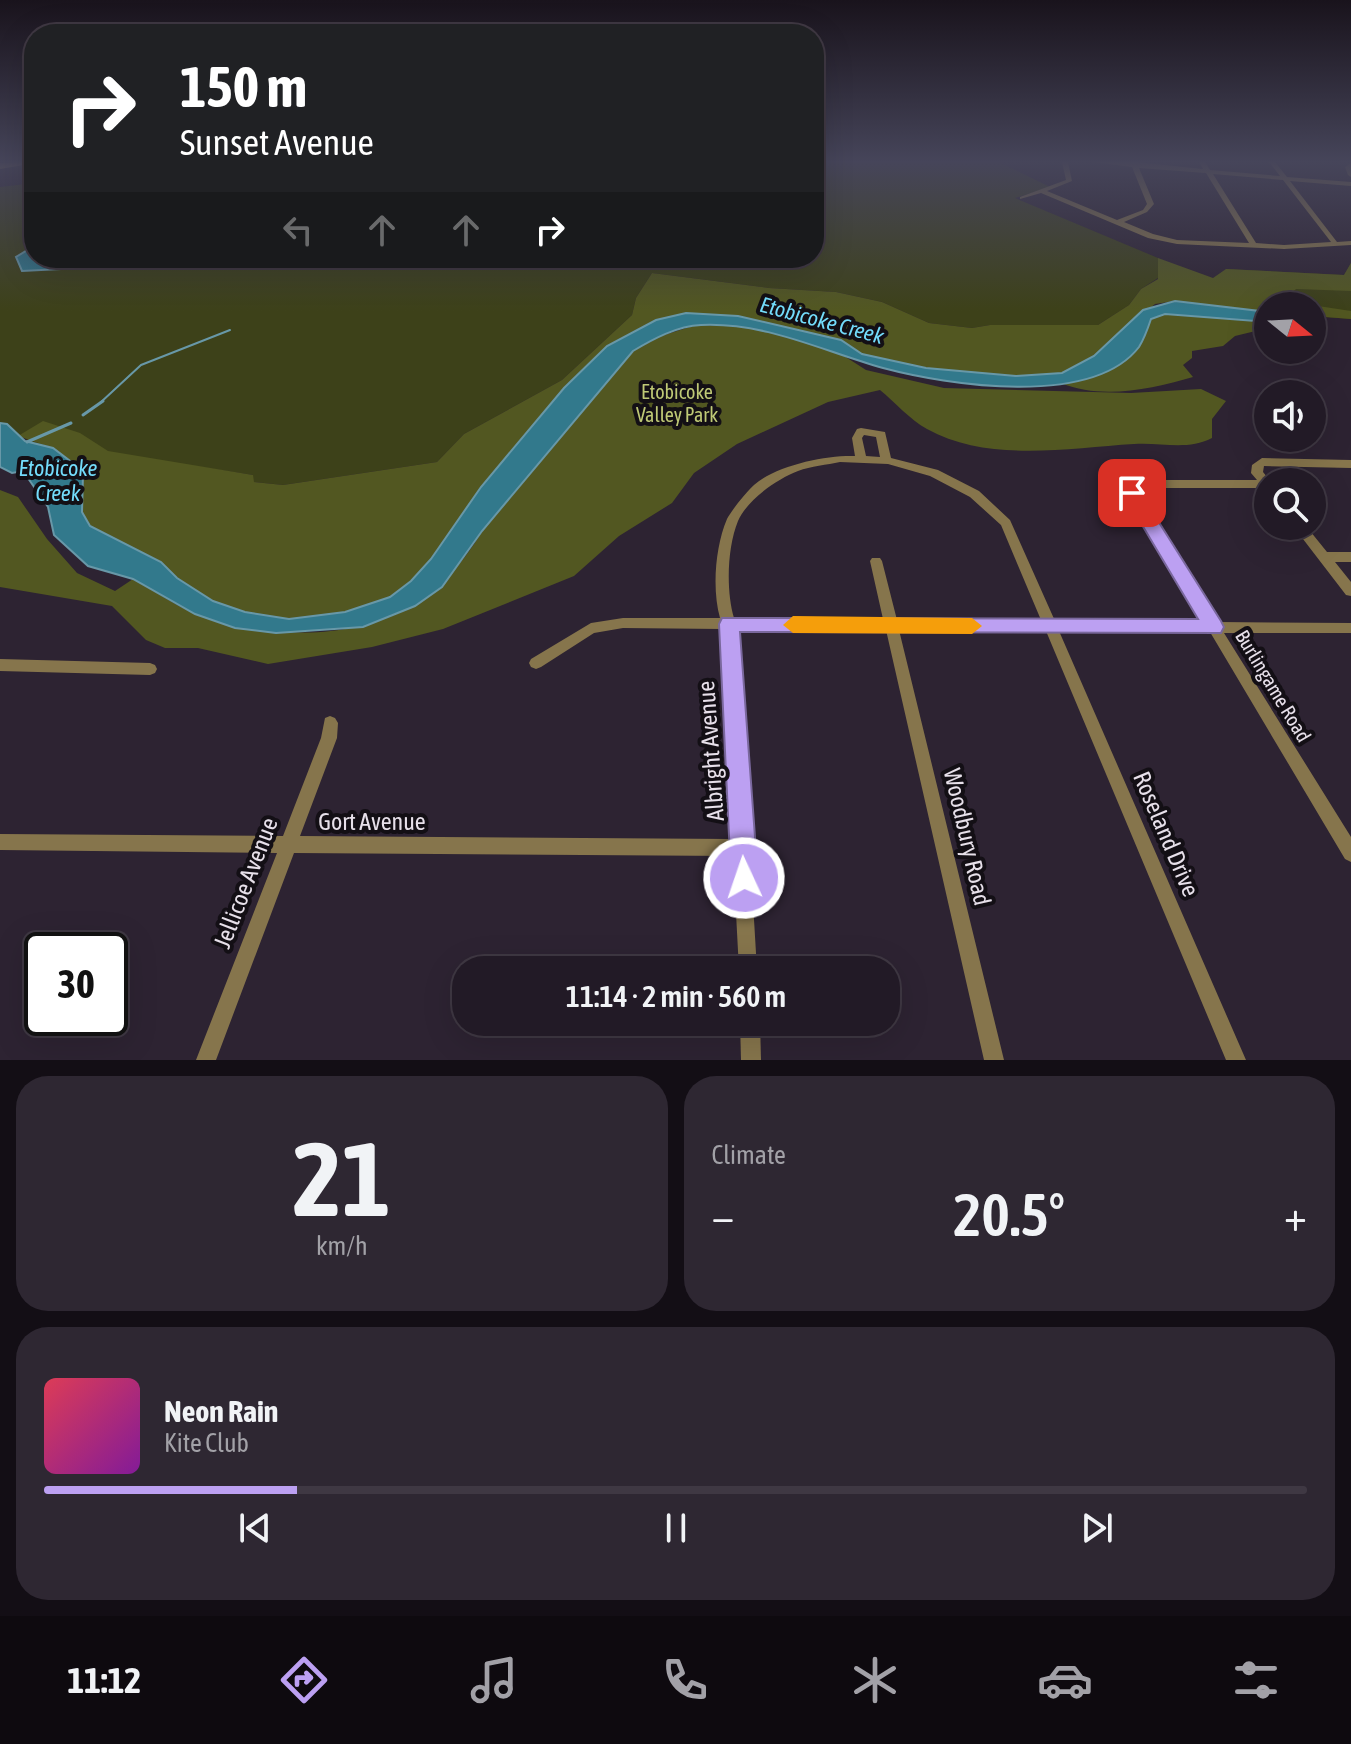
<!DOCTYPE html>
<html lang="en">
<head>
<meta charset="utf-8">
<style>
  :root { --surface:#221a26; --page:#2e2732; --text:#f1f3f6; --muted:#a2a1a7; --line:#3f3843; --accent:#bca0f2 }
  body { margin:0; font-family:"Asap Condensed",sans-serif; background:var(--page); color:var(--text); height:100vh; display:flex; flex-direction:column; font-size:30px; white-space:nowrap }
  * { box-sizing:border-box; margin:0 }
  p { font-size:26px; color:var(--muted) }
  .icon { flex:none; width:44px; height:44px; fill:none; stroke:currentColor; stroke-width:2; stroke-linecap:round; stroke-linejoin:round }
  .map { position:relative; height:1060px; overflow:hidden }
  .details { display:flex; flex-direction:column; gap:16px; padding:16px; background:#130e15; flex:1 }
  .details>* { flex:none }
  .hud { position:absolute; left:24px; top:24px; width:800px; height:244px; border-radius:32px; box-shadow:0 8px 32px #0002,0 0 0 2px var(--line); background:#202124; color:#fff; overflow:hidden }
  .needle { width:52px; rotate:108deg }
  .fabs { position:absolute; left:1254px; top:292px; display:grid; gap:16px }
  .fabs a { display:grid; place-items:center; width:72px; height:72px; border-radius:50%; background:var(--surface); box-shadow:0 8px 32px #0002,0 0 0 2px var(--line); font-size:40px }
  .speed { position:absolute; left:24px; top:932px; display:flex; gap:16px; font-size:40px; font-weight:700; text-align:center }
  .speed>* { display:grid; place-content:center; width:104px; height:104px; border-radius:50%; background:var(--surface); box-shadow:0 8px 32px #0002,0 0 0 2px var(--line); line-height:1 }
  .speed .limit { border:4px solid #111; border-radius:12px; background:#fff; color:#111 }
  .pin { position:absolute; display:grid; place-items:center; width:68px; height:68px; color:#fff; margin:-34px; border-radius:16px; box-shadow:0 4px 12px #0006 }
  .me { position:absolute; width:88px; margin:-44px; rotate:357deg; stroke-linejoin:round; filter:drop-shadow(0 0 6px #0008) }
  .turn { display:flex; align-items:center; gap:28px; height:168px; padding:0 24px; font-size:36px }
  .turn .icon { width:104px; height:104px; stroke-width:2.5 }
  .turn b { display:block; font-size:56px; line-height:68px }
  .lanes { display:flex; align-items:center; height:76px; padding:0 24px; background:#0003; justify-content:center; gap:40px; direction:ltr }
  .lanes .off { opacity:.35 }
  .big { font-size:60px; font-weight:600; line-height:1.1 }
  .details .card { flex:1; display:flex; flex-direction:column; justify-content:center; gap:12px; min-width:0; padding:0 28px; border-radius:32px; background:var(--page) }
  .details .dial { align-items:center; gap:0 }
  .dial b { font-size:104px; line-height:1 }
  .song { display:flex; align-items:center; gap:24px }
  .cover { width:96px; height:96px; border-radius:12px; background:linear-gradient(135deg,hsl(350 70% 55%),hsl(290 70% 35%)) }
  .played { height:8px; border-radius:4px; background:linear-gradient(90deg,var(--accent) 20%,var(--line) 20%) }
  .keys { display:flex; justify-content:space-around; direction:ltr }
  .heat { display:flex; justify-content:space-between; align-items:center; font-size:44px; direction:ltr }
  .details .tiles { flex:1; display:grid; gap:16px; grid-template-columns:1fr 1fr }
  .card:last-child { grid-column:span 2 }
  .trip { position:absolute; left:452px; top:956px; width:448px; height:80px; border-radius:32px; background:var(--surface); box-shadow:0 8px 32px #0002,0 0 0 2px var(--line); font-weight:600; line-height:80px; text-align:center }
  .tabs { display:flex; height:128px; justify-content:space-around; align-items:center; background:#0e0a0f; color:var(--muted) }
  .tabs .icon { width:56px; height:56px }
  .tabs .on { color:var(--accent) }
  .tabs b { font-size:36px; color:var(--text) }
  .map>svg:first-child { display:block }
  .green { fill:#3d4119 }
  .forest { fill:#525721 }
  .water { fill:#32798c; stroke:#6898a8; stroke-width:2 }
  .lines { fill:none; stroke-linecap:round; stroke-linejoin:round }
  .stream-far1 { stroke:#6898a8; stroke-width:2 }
  .stream { stroke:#6898a8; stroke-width:3 }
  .minor { fill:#86754c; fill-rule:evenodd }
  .secondary { fill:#bca05d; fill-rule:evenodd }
  .route { fill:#bca0f2; stroke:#7a689d; stroke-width:2 }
  .slow { fill:#f59e0b }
  .labels { text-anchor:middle; stroke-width:8; stroke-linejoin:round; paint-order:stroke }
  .park-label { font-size:20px; fill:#bfc976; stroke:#130f15 }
  .street-label { font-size:20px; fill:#e7e0ea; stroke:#130f15 }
  .water-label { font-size:22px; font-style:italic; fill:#73dcfb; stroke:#130f15 }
  .near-street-label { font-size:24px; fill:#e7e0ea; stroke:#130f15 }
</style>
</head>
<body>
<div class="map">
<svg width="1351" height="1060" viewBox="0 0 1351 1060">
  <rect width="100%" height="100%" fill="#2d2332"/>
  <g class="green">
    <polygon points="814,162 999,162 1050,187 1015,198 1158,258 1158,278 1141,289 1129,305 1098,325 990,325 972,328 929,323 882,302 836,292 769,288 652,273 636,298 632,315 562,380 464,434 437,462 283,485 253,482 253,475 142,458 83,474 0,423 0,187 34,183 34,258 814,258"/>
    <polygon points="1351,263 1351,319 1312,316 1312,306 1268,306 1268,312 1226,269 1344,275"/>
  </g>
  <g class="forest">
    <polygon points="1158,258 1213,278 1226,269 1344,275 1351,263 1351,291 1296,289 1288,296 1305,304 1351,311 1351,319 1312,316 1312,306 1268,306 1268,312 1175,301 1155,304 1094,356 1062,373 1016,376 926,368 862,354 841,340 738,316 686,313 656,320 607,346 481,487 431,559 411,581 390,597 344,612 289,619 245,612 213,601 177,578 161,562 90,526 82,512 83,474 53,448 18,436 43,421 80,433 108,451 253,475 254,482 283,485 437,462 464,434 562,380 632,315 636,298 652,273 769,288 836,292 882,302 929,323 972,328 990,325 1098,325 1129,305 1141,289 1158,279"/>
    <path d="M1165 314 1268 322V328L1235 336 1223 346 1192 351V358L1183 365 1193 377C1152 389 1102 400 1061 383 1106 373 1132 363 1151 319Z"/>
    <path d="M696 325 740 326 811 341 841 354 866 370 944 388 1131 393 1201 389 1226 401 1212 419V438C1187 451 1161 442 1134 444 1067 448 988 463 927 429 910 420 895 402 880 390L828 402 737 444 694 473 672 503 619 536 574 576 443 629 372 647 268 664 198 648H165L146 640 112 606 0 587V490L18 497 47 539 77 573 115 591 133 579C154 590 176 607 198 614 308 650 420 639 482 531L633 351 661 336Z"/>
  </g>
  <g class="water">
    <polygon points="34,246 34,258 96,258 61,269 22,271 16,257"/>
    <path d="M1175 301 1268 312V322L1165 314 1151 319C1148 328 1144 339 1139 347 1092 408 947 385 883 368 822 351 766 322 701 325 677 326 653 339 633 351L482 531 442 587 415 606 363 627 276 633 235 628 195 614 133 579 88 566 54 535 48 507 23 471 12 473 0 467V423L7 424 25 441 53 448 78 467 83 474 82 512 90 526 161 562 177 578 213 601 245 612 289 619 345 612 390 597 411 581 431 559 481 487 564 388 607 346 656 320 686 313 738 316 841 340 862 354 926 368 1016 376 1062 373 1094 356 1143 310Z"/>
  </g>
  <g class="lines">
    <polyline class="stream-far1" points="100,403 141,365 230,330"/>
    <g class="stream">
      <polyline points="83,415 103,401"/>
      <polyline points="27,442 71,423"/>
    </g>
    <g class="minor">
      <path d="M1062 162H1068L1072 181 1047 191 1117 220 1143 210 1147 204 1132 167 1093 162H1136L1203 169 1199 162H1205L1210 170 1280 176 1269 162H1275L1287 177 1351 182V186L1290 181 1337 242 1351 241V245L1284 249 1177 244 1148 238 1041 193 1020 199V197L1066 180ZM1139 168 1206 173 1249 243 1177 240 1153 234 1124 222 1147 212 1154 204ZM1213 174 1283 180 1331 242 1284 245 1256 243Z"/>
      <polygon points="1351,163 1351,177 1348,175 1345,167"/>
      <path d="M861 428 885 432 891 458 938 470 979 491 1010 520 1055 621 1203 622 1126 493 1130 485 1147 480H1257L1251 473 1252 465 1262 458 1351 460V468L1264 466 1263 472 1271 482H1268V490L1263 488H1147L1139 490 1138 493 1217 622 1351 623V633H1224L1351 837V862L1345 859 1210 632 1059 631 1246 1060H1226L1046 631 899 630 1004 1060H984L886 630 736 629 750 843 752 848 750 852 757 970H739L733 856 294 853 216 1060H196L277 853 0 850V834L283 836 321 738 325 718 330 716 335 718 338 723 337 738 300 836 732 839 722 629 623 628 594 633 541 667 536 669 531 667 529 663 531 659 591 623 623 618H720C712 590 715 547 727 519 731 511 747 491 754 485 777 465 826 455 855 456L852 438 857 429ZM864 435 876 437 880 457 866 456 862 438ZM840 462 888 464 930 476 970 497 1001 525 1041 620H897L882 561 880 558H872L870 561 883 619 734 618C726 591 727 548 738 521 747 500 777 479 798 471 811 466 827 465 840 462Z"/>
      <polygon points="1293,526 1306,526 1327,552 1351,552 1351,562 1335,562 1351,582 1351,596 1346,595"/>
      <polygon points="0,659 150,663 155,665 157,669 155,673 150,675 0,671"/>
      <polygon points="740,1022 760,1022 761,1060 741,1060"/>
    </g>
    <polygon class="secondary" points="33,162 29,164 0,169 0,163"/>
  </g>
  <linearGradient id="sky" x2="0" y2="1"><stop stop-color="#19131c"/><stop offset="0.52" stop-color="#46455a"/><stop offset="1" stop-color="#46455a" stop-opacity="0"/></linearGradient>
  <rect width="1351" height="311" fill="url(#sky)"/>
  <polygon class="route" points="1132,488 1138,489 1221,621 1224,627 1221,633 740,632 758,878 754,888 744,892 735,888 731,878 719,624 722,618 1198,619 1123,493"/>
  <polygon class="slow" points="793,616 972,618 982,626 972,634 793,633 783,625"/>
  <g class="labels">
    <g class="park-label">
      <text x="677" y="399">Etobicoke<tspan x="677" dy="23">Valley Park</tspan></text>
    </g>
    <g class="street-label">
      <text transform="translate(1273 686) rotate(59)" y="7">Burlingame Road</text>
    </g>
    <g class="water-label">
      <text transform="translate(822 320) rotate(15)" y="8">Etobicoke Creek</text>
      <text x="58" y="476">Etobicoke<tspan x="58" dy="25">Creek</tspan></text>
    </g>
    <g class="near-street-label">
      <text transform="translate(711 751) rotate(-94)" y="8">Albright Avenue</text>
      <text x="372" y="830">Gort Avenue</text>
      <text transform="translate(1166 834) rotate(67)" y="8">Roseland Drive</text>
      <text transform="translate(967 837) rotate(77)" y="8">Woodbury Road</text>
      <text transform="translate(246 883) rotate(-69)" y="8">Jellicoe Avenue</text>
    </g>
  </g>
</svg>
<div class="fabs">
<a><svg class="needle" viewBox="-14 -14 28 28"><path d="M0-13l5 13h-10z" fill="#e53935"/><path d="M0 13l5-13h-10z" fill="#a2a1a7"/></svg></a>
<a><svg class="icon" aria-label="sound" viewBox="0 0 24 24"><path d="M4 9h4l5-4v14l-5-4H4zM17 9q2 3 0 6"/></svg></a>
<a><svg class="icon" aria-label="search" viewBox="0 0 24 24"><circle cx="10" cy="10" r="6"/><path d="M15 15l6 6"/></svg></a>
</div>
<div class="speed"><div class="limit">30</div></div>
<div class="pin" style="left:1132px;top:493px;background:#d93025"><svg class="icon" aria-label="arrive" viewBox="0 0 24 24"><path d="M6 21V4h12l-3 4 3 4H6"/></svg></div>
<svg class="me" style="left:744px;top:878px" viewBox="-20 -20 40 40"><circle r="17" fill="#bca0f2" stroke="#fff" stroke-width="3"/><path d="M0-11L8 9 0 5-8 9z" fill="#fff"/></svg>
<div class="trip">11:14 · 2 min · 560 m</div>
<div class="hud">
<div class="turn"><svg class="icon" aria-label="right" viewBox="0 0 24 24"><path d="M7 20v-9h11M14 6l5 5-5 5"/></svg><div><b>150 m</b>Sunset Avenue</div></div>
<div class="lanes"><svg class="icon off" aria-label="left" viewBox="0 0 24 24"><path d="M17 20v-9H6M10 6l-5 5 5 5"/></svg><svg class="icon off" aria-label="ahead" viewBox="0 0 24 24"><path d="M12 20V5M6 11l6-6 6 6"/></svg><svg class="icon off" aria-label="ahead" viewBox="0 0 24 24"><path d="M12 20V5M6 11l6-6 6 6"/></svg><svg class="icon" aria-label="right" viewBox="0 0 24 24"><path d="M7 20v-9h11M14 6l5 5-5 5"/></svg></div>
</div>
</div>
<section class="details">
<div class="tiles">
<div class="card dial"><b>21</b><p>km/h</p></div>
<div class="card"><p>Climate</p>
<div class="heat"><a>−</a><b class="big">20.5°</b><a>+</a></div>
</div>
<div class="card">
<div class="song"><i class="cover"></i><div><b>Neon Rain</b><p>Kite Club</p></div></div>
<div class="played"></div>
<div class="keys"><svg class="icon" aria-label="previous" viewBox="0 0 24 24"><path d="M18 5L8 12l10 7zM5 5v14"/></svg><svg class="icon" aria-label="pause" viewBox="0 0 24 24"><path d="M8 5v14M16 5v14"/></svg><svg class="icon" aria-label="next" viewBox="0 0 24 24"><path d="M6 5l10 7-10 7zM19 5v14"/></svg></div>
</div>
</div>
</section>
<nav class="tabs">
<b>11:12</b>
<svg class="icon on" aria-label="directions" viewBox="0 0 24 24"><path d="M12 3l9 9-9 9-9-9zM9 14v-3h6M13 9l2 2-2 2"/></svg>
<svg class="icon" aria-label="music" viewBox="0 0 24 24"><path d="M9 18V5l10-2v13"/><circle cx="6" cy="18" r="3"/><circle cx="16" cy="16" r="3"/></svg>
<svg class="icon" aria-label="phone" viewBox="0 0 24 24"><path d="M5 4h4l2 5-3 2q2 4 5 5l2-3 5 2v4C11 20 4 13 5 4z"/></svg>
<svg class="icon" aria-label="climate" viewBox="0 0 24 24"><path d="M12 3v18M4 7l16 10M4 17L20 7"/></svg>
<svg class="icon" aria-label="car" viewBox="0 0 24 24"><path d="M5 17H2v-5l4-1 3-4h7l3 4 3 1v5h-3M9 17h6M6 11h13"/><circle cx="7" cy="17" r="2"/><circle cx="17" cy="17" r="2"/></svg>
<svg class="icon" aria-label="filters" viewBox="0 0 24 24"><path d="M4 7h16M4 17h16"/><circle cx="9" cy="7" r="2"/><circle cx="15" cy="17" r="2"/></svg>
</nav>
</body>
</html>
